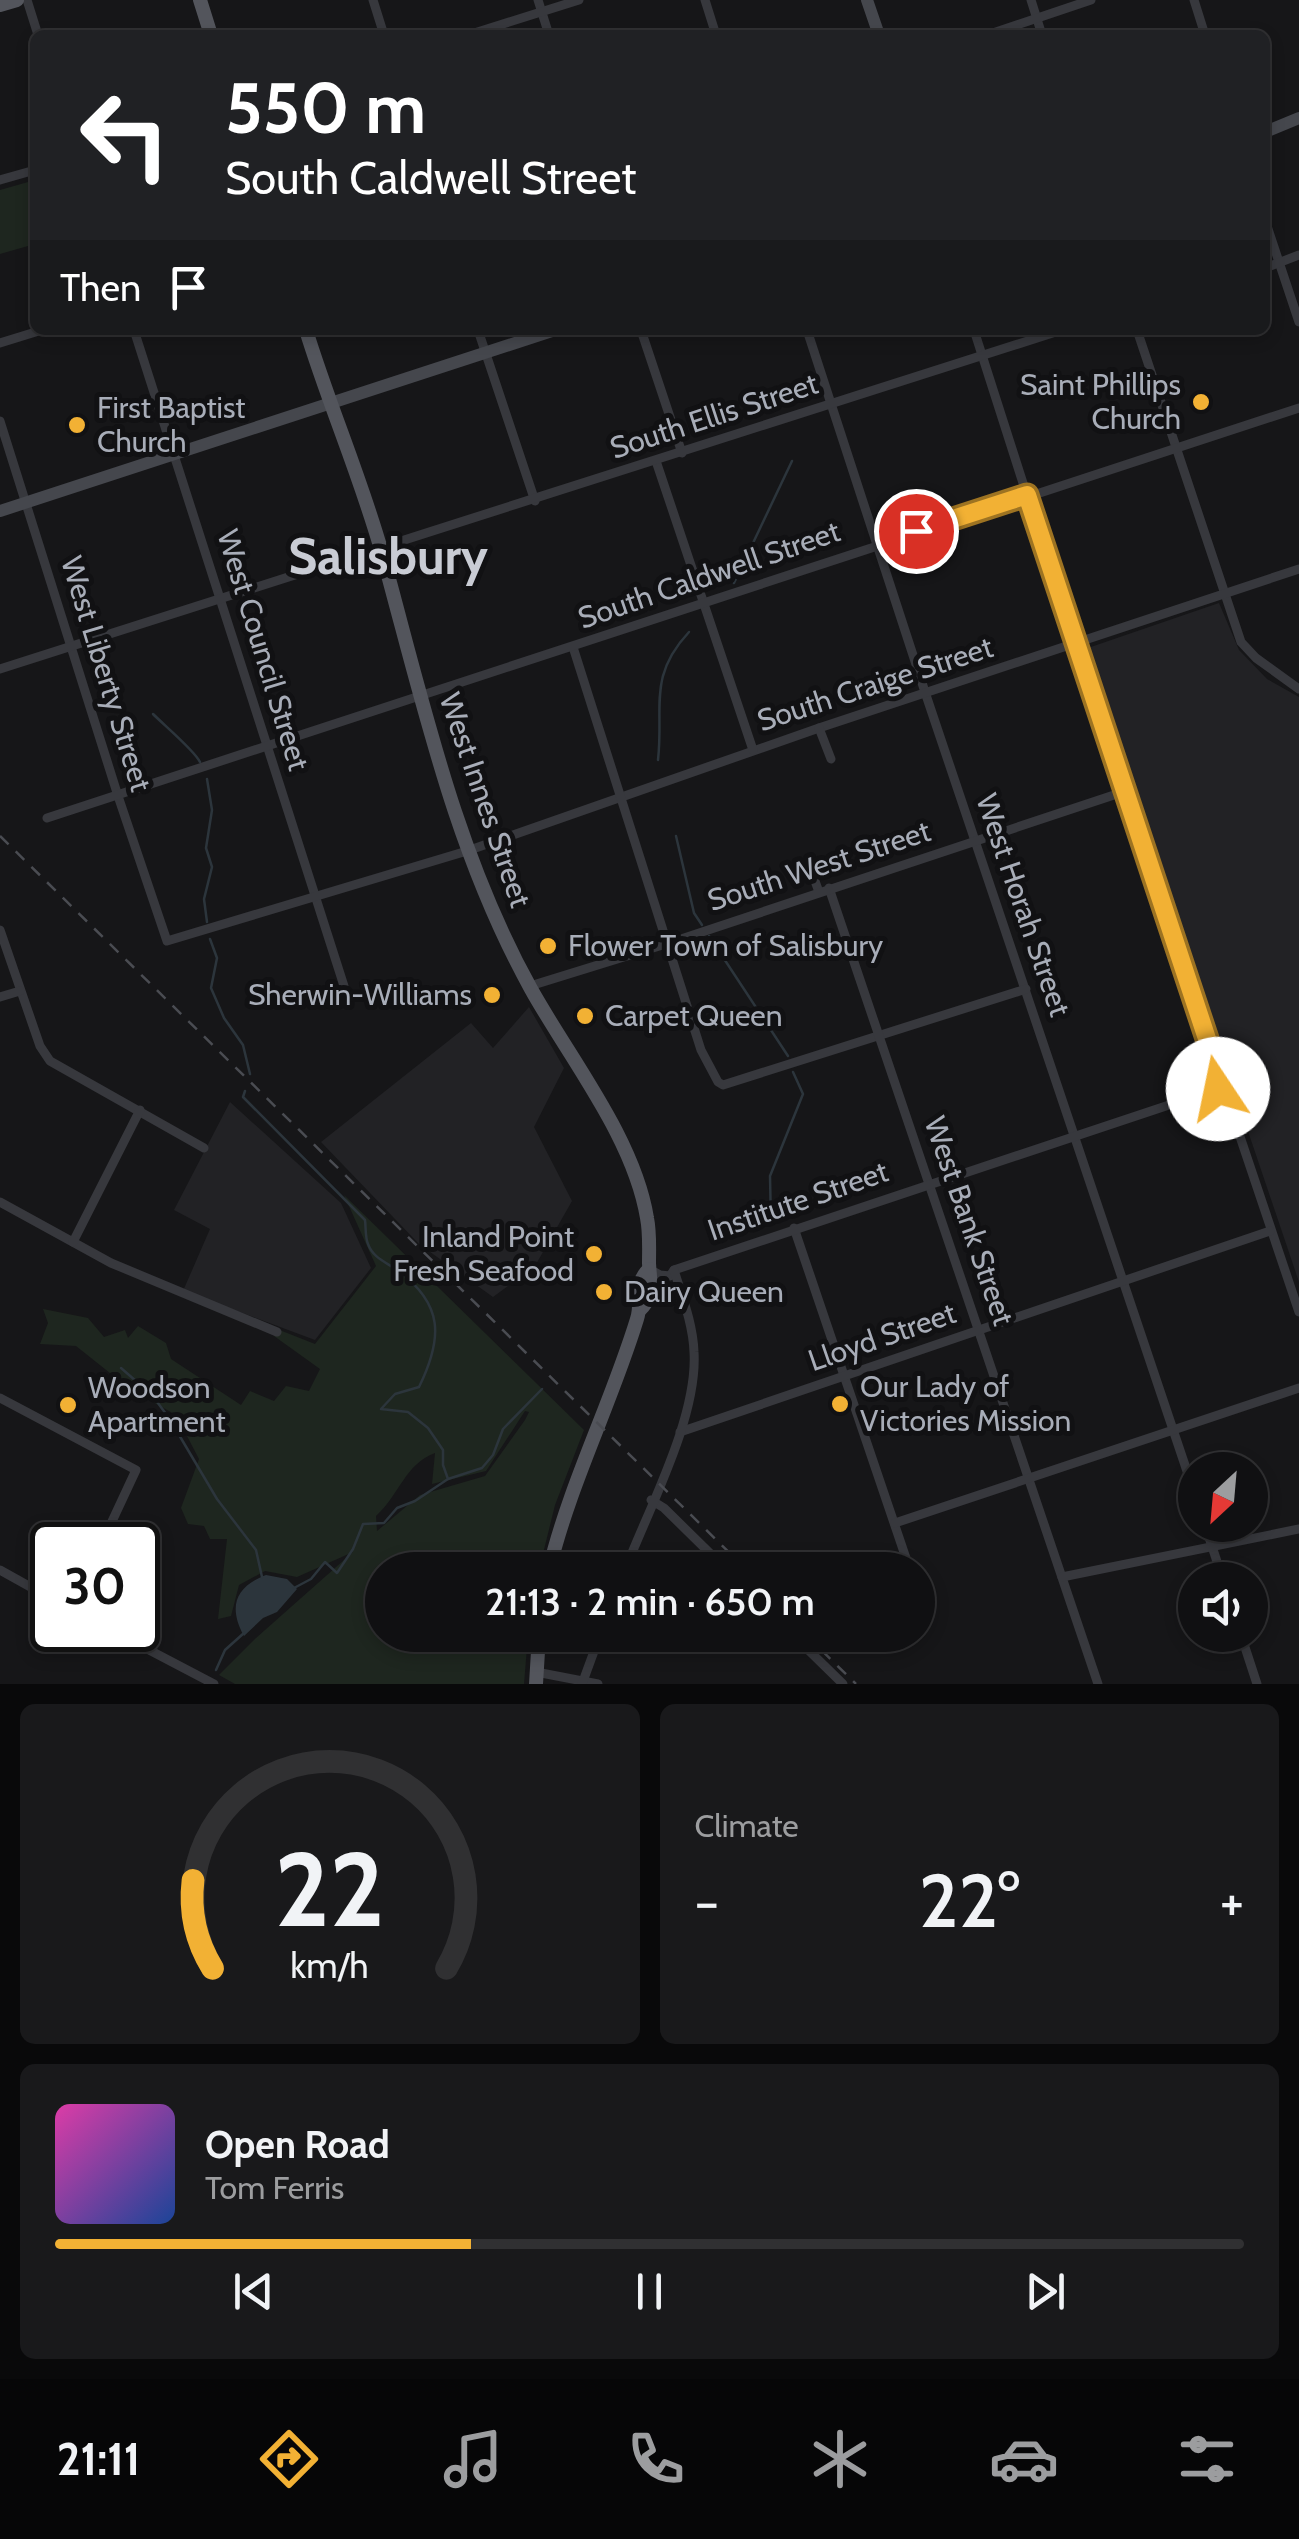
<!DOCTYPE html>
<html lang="en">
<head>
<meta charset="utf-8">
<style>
  :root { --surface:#101012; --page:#19191b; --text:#f1f3f6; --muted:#9c9d9f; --line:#303032; --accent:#f2b134 }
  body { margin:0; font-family:Cabin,sans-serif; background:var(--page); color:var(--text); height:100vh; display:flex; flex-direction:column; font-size:38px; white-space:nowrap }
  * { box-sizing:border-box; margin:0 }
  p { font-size:32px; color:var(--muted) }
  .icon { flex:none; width:55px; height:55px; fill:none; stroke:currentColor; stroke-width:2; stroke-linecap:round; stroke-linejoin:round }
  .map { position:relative; height:1684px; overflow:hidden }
  .details { display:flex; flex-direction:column; gap:20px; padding:20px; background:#09090a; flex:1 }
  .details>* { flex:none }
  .top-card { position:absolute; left:30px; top:30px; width:1240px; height:305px; border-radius:15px; box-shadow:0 5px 15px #0003,0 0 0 2px var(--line); background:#202124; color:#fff; overflow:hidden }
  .needle { width:65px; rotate:206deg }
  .controls { position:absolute; left:1178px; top:1452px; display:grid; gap:20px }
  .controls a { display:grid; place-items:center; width:90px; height:90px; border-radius:50%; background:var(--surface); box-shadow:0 5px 15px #0003,0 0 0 2px var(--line); font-size:50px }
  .speed { position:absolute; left:30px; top:1522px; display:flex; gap:20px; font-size:50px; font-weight:700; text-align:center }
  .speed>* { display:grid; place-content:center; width:130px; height:130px; border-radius:50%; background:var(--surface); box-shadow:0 5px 15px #0003,0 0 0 2px var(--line); line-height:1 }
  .speed .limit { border:5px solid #111; border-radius:15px; background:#fff; color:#111 }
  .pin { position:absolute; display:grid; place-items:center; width:85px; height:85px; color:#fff; margin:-42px; border:5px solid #fff; border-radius:50%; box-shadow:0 2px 10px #0007 }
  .me { position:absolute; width:110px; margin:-55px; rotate:349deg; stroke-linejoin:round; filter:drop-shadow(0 0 8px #0008) }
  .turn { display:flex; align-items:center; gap:35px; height:210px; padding:0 30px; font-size:45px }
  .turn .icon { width:130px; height:130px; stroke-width:2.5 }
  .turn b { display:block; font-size:70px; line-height:85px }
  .then { display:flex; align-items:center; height:95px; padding:0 30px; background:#0003; gap:20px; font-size:38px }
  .big { font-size:75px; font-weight:600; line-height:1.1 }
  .details .tile { flex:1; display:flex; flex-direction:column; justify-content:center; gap:15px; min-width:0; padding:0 35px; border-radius:15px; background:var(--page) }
  .details .dial { align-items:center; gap:0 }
  .dial svg { height:260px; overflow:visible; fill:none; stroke:var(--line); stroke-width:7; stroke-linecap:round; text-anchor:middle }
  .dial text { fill:var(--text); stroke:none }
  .song { display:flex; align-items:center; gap:30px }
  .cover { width:120px; height:120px; border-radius:15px; background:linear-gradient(135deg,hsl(320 70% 55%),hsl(220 70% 35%)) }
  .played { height:10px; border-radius:5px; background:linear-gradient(90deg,var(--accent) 35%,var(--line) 35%) }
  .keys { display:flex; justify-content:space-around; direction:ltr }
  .heat { display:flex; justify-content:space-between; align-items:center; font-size:55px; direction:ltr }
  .details .tiles { flex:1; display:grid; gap:20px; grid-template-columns:1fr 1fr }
  .tile:last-child { grid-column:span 2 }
  .trip { position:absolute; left:365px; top:1552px; width:570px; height:100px; border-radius:50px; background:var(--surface); box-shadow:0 5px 15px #0003,0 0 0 2px var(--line); font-weight:600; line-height:100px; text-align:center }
  .menu { display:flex; height:160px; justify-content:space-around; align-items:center; background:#060607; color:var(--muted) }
  .menu .icon { width:70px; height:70px }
  .menu .on { color:var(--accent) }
  .menu b { font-size:45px; color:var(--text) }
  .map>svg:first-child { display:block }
  .built { fill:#222225 }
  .green { fill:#1e261f; fill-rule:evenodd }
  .water { fill:#2c353c }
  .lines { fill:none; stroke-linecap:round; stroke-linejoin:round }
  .stream { stroke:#2c353c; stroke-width:2.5 }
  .street { stroke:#37383d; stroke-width:9 }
  .secondary { stroke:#45474d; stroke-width:12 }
  .primary { stroke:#53555c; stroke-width:14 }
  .rail { stroke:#4a4c52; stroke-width:2.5; stroke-dasharray:12 10; stroke-linecap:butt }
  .route-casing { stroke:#9d7322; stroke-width:25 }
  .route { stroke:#f2b134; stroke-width:18 }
  .poi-dot { fill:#f2b134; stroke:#111113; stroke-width:4 }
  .labels { text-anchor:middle; stroke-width:10; stroke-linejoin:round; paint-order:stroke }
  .poi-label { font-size:30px; fill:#a8adb8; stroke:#111113; text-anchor:start }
  .street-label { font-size:30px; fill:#a8adb8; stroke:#111113 }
  .town-label { font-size:50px; font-weight:bold; fill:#c9ccd4; stroke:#111113 }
</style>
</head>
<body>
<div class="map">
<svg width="1299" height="1684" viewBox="0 0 1299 1684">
  <rect width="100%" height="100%" fill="#161618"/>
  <g class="built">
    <polygon points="1219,603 1239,650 1267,679 1299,697 1299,1282 1085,649"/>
    <polygon points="529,1007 564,1068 534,1127 572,1201 535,1266 493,1297 419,1244 321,1142 471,1023 493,1048"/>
    <polygon points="230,1102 341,1203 371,1268 315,1340 183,1291 210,1229 174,1210"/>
  </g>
  <g class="green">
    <polygon points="35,180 35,244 0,254 0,190"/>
    <path d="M344 1195 584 1430 555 1505 539 1570H382V1635H528L524 1684H235L219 1675 256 1638 353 1552 297 1577 265 1571 239 1585 231 1616 218 1619 227 1539H210L204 1526 188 1524 181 1508 199 1459 176 1415 130 1389 76 1346 40 1344 48 1323 43 1309 88 1318 104 1337 125 1330 128 1338 138 1326 166 1343 171 1359 241 1405 250 1391 274 1401 286 1386 309 1391 320 1369 274 1336 277 1329 315 1344 376 1266ZM525 1411 529 1412 525 1420 485 1476 420 1495 377 1531 376 1516C400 1494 405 1464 435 1453L432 1484 486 1471Z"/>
  </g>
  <path class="water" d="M266 1575 287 1579 297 1589 277 1612 263 1618 244 1636C228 1607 235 1587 266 1575Z"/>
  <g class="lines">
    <g class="stream">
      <polyline points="734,583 792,461"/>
      <path d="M153 714C164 725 195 751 200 762"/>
      <path d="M658 760C664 708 647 677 689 632"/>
      <polyline points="207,779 212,810 206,848 212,867 204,899 207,922"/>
      <polyline points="676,836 694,913 702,925"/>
      <polyline points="709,936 788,1056"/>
      <polyline points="210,939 217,958 211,988 224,1018 243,1045 250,1074"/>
      <path d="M245 1091 243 1097 365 1220C366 1227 365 1237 368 1244 373 1258 386 1262 397 1270 444 1304 443 1338 419 1387L395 1394 381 1409 408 1412 428 1428 443 1450V1465L448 1479"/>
      <polyline points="771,1224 770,1176 803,1094 793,1072"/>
      <polyline points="121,1368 152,1395 169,1418 217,1499 256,1550 262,1577"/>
      <polyline points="294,1588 311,1579 325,1562 337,1573 353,1549 363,1524 384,1523 397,1508 415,1501 448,1479 482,1468 493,1455 503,1429 542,1389"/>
      <polyline points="216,1670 225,1650 244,1633"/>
    </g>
    <g class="street">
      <polyline points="27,0 38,35"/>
      <polyline points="373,0 384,35"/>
      <polyline points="538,0 549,35"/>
      <polyline points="705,0 716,35"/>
      <polyline points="1031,0 1042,35"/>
      <polyline points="1194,0 1205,35"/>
      <polyline points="468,35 579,0"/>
      <polyline points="987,35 1091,0"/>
      <polyline points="0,180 35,170"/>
      <polyline points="1265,220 1299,322"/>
      <polyline points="1265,268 1299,255"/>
      <polyline points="134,330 344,986"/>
      <polyline points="478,330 535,501"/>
      <polyline points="641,330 682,453"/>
      <polyline points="807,330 926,695 1195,1495"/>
      <polyline points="974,330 1079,658 1299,1312"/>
      <polyline points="1137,330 1241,642 1256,658 1299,689"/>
      <polyline points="0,343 42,330"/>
      <polyline points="0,421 118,796 167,941 467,851 819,728 1299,569"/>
      <polyline points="656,461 753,750"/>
      <polyline points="573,647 701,1050 718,1082 723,1085 1026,989"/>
      <polyline points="0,669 1062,330"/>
      <polyline points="819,728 831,759"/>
      <polyline points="47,818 1299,408"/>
      <polyline points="808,862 819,892"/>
      <polyline points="829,888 1098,1684"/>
      <polyline points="0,930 40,1046 50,1061 204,1148"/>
      <polyline points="530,986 669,943 1123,792"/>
      <polyline points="0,997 20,991"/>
      <polyline points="0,1202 111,1263 277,1332"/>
      <polyline points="794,1228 910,1570"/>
      <polyline points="73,1242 140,1110"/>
      <polyline points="649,1269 660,1275 670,1276 674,1270 1223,1087"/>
      <polyline points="0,1398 136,1470 101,1545"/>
      <polyline points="680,1432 1270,1231"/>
      <polyline points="651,1500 664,1508 727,1570"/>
      <polyline points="895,1523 1299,1388"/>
      <polyline points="1205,1525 1223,1580"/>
      <polyline points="0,1570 52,1599"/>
      <path d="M625 1570C649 1508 698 1417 694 1352 693 1324 682 1296 674 1270"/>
      <polyline points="1062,1577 1299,1529"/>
      <polyline points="111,1630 214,1684"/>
      <polyline points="793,1635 843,1684"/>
      <polyline points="1241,1635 1257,1684"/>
      <polyline points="536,1672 598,1684"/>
      <polyline points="582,1684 600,1635"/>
    </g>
    <g class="secondary">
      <polyline points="867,0 879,35"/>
      <polyline points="1265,132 1299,118"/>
      <polyline points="0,511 555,330"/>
    </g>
    <g class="primary">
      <polyline points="200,0 211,35"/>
      <polyline points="0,5 17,0"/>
      <path d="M306 330C329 405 361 478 382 553 423 702 455 852 531 989 570 1059 634 1138 647 1218 650 1233 649 1248 649 1263 650 1283 655 1296 639 1311"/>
      <path d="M549 1570C570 1483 611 1404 637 1319 643 1301 633 1284 649 1269"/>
      <polyline points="536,1684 539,1635"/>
    </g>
    <g class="rail">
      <polyline points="0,836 747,1570"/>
      <polyline points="806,1635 856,1684"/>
    </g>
  </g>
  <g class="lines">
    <g class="route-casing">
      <polyline id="route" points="916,531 1027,495 1223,1087 1218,1089"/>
    </g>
    <use href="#route" class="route"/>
  </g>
  <g class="poi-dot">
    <circle cx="1201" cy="402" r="10"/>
    <circle cx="77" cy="425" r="10"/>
    <circle cx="548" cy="946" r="10"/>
    <circle cx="492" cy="995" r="10"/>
    <circle cx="585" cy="1016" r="10"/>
    <circle cx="594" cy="1254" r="10"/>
    <circle cx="604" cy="1292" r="10"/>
    <circle cx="840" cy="1404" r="10"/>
    <circle cx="68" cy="1405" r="10"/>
  </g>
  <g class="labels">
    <g class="poi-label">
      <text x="1181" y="395" text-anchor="end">Saint Phillips<tspan x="1181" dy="34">Church</tspan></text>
      <text x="97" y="418">First Baptist<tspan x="97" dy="34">Church</tspan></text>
      <text x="568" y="956">Flower Town of Salisbury</text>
      <text x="472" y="1005" text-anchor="end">Sherwin-Williams</text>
      <text x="605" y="1026">Carpet Queen</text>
      <text x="574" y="1247" text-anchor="end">Inland Point<tspan x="574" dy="34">Fresh Seafood</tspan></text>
      <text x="624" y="1302">Dairy Queen</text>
      <text x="860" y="1397">Our Lady of<tspan x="860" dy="34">Victories Mission</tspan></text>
      <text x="88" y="1398">Woodson<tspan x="88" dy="34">Apartment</tspan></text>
    </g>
    <g class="street-label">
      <text transform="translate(714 416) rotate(-18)" y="10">South Ellis Street</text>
      <text transform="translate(709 575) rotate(-19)" y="10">South Caldwell Street</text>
      <text transform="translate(263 650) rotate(73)" y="10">West Council Street</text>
      <text transform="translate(106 674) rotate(73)" y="10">West Liberty Street</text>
      <text transform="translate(875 684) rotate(-18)" y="10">South Craige Street</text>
      <text transform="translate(485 800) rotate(71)" y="10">West Innes Street</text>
      <text transform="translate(819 866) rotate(-18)" y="10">South West Street</text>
      <text transform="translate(1023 905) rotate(71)" y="10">West Horah Street</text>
      <text transform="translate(798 1201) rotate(-19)" y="10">Institute Street</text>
      <text transform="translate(969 1221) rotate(71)" y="10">West Bank Street</text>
      <text transform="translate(882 1337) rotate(-19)" y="10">Lloyd Street</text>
    </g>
    <g class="town-label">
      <text x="388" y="574">Salisbury</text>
    </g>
  </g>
</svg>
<div class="controls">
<a><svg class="needle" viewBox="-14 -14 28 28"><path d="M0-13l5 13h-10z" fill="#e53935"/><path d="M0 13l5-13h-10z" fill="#9c9d9f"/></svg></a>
<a><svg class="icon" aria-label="sound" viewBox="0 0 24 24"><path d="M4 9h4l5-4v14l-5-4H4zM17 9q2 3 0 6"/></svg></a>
</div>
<div class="speed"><div class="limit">30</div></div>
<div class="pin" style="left:916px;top:531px;background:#d93025"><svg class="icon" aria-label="arrive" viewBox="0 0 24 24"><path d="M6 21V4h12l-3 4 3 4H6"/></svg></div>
<svg class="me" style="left:1218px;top:1089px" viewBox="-20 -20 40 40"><circle r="19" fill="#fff"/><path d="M0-13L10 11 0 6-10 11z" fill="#f2b134"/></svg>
<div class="trip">21:13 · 2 min · 650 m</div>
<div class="top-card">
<div class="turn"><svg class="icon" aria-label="left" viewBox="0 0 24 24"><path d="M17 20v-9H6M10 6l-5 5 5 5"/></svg><div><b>550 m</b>South Caldwell Street</div></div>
<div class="then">Then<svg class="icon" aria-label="arrive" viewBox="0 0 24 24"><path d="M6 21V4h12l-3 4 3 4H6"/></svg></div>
</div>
</div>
<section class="details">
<div class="tiles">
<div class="tile dial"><svg viewBox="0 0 100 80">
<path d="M14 69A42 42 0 1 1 86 69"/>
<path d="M14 69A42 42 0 0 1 8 42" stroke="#f2b134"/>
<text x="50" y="56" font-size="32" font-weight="700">22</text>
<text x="50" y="72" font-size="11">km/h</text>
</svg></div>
<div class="tile"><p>Climate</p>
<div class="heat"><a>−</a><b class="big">22°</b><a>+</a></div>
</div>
<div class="tile">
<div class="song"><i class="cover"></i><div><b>Open Road</b><p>Tom Ferris</p></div></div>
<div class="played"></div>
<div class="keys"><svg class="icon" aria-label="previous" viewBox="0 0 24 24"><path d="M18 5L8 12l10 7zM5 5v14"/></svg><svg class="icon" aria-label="pause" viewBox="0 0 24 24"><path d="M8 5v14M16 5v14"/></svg><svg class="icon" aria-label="next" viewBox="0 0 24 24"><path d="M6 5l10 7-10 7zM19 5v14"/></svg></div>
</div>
</div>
</section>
<nav class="menu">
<b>21:11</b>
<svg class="icon on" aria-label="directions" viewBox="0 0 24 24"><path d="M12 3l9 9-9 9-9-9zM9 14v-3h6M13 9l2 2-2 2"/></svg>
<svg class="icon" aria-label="music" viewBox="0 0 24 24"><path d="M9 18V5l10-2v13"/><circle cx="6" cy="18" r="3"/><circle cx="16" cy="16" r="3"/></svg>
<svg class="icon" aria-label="phone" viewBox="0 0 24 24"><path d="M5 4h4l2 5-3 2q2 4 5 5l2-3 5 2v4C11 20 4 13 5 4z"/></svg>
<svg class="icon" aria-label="climate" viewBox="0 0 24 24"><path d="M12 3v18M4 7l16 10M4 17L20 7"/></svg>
<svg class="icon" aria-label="car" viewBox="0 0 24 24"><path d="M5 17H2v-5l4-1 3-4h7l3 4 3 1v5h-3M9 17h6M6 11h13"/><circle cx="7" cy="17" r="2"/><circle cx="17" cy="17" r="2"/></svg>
<svg class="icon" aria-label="filters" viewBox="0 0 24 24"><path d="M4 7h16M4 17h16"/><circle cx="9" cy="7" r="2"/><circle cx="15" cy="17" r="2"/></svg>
</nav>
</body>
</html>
